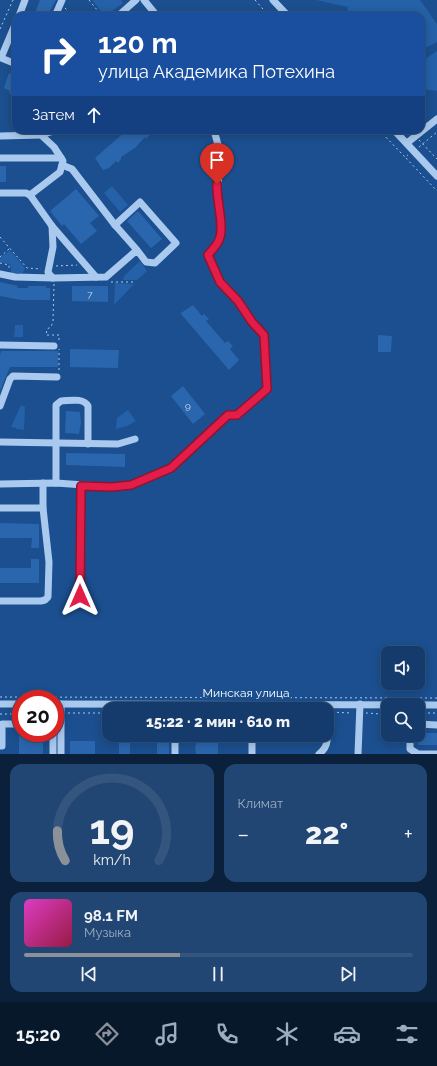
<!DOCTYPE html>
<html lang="ru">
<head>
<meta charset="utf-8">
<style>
  :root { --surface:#143b6b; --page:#214673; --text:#f1f3f6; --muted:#9dadc1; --line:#33557e; --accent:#8c9099 }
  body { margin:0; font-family:Raleway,sans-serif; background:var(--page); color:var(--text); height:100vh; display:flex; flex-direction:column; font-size:15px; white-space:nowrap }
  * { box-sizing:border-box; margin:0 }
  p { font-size:13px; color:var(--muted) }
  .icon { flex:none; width:22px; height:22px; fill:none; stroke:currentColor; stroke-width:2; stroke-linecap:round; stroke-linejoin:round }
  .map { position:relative; height:754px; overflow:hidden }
  .side { display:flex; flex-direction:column; gap:10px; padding:10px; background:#0b203b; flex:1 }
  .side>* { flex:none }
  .top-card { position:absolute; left:12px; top:12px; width:413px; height:122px; border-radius:12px; box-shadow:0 2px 10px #0003,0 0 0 1px var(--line); background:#1a4fa0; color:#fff; overflow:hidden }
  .controls { position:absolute; left:381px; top:646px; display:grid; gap:8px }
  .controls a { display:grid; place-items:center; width:44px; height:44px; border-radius:8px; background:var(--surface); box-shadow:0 2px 10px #0003,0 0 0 1px var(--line); font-size:20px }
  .speed { position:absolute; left:12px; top:690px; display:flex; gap:8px; font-size:20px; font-weight:700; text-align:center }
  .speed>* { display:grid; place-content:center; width:52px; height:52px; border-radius:50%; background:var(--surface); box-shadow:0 2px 10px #0003,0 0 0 1px var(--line); line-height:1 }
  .speed .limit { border:6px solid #d22; background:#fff; color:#111 }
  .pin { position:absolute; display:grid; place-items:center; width:34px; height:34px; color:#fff; margin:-41px -17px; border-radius:50% 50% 50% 0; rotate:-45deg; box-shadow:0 0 4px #0007 }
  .pin .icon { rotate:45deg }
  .me { position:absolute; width:44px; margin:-22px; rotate:0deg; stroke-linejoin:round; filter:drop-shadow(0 0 3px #0008) }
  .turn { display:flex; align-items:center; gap:14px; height:84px; padding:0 20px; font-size:18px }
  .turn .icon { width:52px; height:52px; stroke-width:2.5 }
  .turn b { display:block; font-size:28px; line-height:34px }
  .then { display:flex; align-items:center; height:38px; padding:0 20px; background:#0003; gap:8px; font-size:15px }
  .big { font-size:30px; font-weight:800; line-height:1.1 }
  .side .widget { flex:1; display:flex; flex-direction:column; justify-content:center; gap:6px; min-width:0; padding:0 14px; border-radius:12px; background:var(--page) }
  .side .dial { align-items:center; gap:0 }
  .dial svg { height:104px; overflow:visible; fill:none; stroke:var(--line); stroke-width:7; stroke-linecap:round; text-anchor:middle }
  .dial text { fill:var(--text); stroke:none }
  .song { display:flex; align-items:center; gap:12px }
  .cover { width:48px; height:48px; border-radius:6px; background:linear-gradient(135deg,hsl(310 70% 55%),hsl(340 70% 35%)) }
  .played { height:4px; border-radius:2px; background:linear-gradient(90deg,var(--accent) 40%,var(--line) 40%) }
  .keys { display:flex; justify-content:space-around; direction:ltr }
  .heat { display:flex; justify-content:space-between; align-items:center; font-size:22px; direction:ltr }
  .side .tiles { flex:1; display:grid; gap:10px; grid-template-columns:1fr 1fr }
  .widget:last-child { grid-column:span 2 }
  .trip { position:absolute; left:102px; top:702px; width:232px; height:40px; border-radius:12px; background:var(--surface); box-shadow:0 2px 10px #0003,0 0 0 1px var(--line); font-weight:800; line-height:40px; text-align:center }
  .dock { display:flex; height:64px; justify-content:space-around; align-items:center; background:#08182b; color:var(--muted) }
  .dock .icon { width:28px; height:28px }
  .dock .current { color:var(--accent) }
  .dock b { font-size:18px; color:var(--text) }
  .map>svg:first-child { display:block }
  .green { fill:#2461a8 }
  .building { fill:#2a66ad }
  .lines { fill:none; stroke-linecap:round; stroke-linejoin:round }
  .path { stroke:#a9c9ee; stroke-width:1; stroke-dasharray:2 3; stroke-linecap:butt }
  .minor { stroke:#a9c9ee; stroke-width:7 }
  .route-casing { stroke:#92132f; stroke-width:10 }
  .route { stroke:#e11d48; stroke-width:7 }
  .labels { text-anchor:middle; stroke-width:4; stroke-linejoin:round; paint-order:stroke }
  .number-label { font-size:10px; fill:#cad9ea }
  .street-label { font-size:12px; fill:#fff; stroke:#1b4f8f }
</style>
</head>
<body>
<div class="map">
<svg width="437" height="754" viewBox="0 0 437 754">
  <rect width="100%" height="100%" fill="#1b4f8f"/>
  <g class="green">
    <polygon points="92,0 121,0 123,3 105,16"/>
    <polygon points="316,0 420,0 437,24 437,42 421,50 421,16 346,16 348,7"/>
    <polygon points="437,51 437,91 421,89 421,60 425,59"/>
    <polygon points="112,186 128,205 120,212 104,193"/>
    <polygon points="10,250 25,268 22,274 11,273 11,266 9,264 0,262 0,258"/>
    <polygon points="140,261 147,271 137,280 123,280 124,276"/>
    <polygon points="115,283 134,284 114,305"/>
    <polygon points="15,325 23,325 23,337 14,337"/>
    <polygon points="21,405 25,407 24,430 16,429 16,428 11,427"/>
    <polygon points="128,410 136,421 127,426 116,429 117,418"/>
  </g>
  <g class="building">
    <polygon points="40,0 56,0 47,16 34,16"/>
    <polygon points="9,73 16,76 16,96 9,93 10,91 4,88"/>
    <polygon points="127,130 154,130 146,139 145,137 144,138 136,147 121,157 121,159 118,163 116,161 109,168 103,170 95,158"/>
    <rect x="0" y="166" width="6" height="16"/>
    <polygon points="76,189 99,216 90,223 97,231 81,244 64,224 62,226 50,211"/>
    <polygon points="138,211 162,239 151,248 127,221"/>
    <polygon points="0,282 18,286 17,288 28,288 28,286 46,286 46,288 50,288 50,300 21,300 0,296"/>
    <polygon points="72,286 108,286 108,302 72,301"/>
    <polygon points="193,305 202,316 204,314 209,319 206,321 225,343 228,341 233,346 230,349 239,360 229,370 181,314 181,313"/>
    <polygon points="378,335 392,336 391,352 378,352"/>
    <polygon points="70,349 119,350 118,368 70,367"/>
    <polygon points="1,351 58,351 58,367 10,367 0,391 0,355"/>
    <polygon points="183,386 205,414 193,424 171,396"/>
    <polygon points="66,411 80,412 81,423 79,434 65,433"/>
    <polygon points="66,453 125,454 125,467 66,465"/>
    <polygon points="0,523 39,524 39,548 31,548 32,538 0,538"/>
    <polygon points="31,559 39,559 39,583 0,583 0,568 31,568"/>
    <rect x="19" y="733" width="24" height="21"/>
    <rect x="418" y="733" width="19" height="12"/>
    <rect x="267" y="735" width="54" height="8"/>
    <polygon points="196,736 218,736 218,754 196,754 195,746 196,746"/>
    <rect x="70" y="741" width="25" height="13"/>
    <rect x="119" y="741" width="11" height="13"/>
    <rect x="157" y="742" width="12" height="12"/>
  </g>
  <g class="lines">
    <g class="path">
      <polyline points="89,0 102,16"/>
      <polyline points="255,0 269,16"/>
      <polyline points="65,8 73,16"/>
      <polyline points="0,29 13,0"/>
      <polyline points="379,130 405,157 408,155"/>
      <polyline points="405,133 409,130"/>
      <polyline points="419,140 437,159"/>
      <polyline points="419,147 437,132"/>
      <polyline points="406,158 437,191"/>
      <polyline points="0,237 27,268 41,269"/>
      <polyline points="0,257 9,249"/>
      <polyline points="0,263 9,265 9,269"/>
      <polyline points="56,266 77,265"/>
      <polyline points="111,282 136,282"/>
      <polyline points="54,284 53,322 51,327 47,329 46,335 59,335 59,342"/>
      <polyline points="59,370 59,349"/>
      <polyline points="0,697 437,698"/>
      <polyline points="327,712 352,713"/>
      <polyline points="68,713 109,713"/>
      <path d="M366 713C372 713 382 715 388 713"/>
      <polyline points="418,713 437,713"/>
      <polyline points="0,714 21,714"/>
    </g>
    <g class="minor">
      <polyline points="144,0 157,16"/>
      <polyline points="273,0 288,16"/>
      <polyline points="19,16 25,0"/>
      <polyline points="55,16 62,0"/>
      <polyline points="118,16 136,0"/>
      <polyline points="16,22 1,58 16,64"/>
      <polyline points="394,130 437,176"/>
      <polyline points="0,136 41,135 57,130"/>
      <polyline points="407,143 437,119"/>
      <polyline points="0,158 61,158"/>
      <polyline points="62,165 72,169 115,225"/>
      <polyline points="0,193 26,193 30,195 52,226 53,247 48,272 50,275 53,278 15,277 0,274"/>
      <polyline points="30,195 60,172 63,161 54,147 41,135"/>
      <polyline points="52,226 96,277"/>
      <polyline points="53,278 106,277 137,250 115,225 140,202 176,243 155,263 146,262 137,250"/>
      <polyline points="0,345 54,346"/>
      <polyline points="0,406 10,379 13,376 57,377"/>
      <polyline points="0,442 118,444 135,439"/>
      <path d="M56 483V405L61 401C69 401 83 397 88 406V444"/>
      <polyline points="0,484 56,483 112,487 131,485 171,468 228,415 237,415 267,389 264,335 252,322 237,301 220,282 208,255 220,239 221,220 217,192 221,156 214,130"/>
      <polyline points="0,508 43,508"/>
      <polyline points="80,596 81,486"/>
      <polyline points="0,601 41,601 45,600 48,597 49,562 43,508 43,483"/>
      <polyline points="0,704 21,704"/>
      <polyline points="55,704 437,705"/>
      <polyline points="418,724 437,725"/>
      <polyline points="53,733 53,754"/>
      <polyline points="252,735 252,754"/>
      <polyline points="410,735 410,749 418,754 437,754"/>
      <polyline points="0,746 2,746 2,724 21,724"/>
      <polyline points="61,754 61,704"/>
      <polyline points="175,754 175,735"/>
      <path d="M319 754C327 748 328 741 327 732"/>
      <polyline points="358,754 360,704"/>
    </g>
  </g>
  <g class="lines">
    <g class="route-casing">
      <path id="route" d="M80 596 81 486 112 487 131 485 171 468 228 415H237L267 389 264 335 252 322 238 301 220 282 208 255C212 250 217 245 219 240 225 227 216 199 217 184"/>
    </g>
    <use href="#route" class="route"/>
  </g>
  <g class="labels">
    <g class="number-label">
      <text x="90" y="298">7</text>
      <text x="188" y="409">9</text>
    </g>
    <g class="street-label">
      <text x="246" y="697">Минская улица</text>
    </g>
  </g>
</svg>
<div class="controls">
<a><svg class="icon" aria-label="sound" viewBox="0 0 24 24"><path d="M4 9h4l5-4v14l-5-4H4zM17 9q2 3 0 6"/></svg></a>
<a><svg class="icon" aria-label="search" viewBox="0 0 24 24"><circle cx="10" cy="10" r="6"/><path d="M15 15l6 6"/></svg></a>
</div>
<div class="speed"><div class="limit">20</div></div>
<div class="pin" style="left:217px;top:184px;background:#d93025"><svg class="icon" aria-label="arrive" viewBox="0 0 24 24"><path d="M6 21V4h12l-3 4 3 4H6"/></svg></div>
<svg class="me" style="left:80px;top:596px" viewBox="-20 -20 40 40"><path d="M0-17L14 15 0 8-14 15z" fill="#e11d48" stroke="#fff" stroke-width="4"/></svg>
<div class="trip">15:22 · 2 мин · 610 m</div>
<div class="top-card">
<div class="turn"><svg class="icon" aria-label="right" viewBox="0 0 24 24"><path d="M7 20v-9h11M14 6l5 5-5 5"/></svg><div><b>120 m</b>улица Академика Потехина</div></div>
<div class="then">Затем<svg class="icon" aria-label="ahead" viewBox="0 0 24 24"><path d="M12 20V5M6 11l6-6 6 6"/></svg></div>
</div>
</div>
<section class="side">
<div class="tiles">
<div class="widget dial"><svg viewBox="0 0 100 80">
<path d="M14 69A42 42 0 1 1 86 69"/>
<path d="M14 69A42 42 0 0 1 8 46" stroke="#8c9099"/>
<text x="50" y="56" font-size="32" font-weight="700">19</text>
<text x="50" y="72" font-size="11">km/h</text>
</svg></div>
<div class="widget"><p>Климат</p>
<div class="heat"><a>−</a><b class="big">22°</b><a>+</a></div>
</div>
<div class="widget">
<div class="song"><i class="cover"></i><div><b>98.1 FM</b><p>Музыка</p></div></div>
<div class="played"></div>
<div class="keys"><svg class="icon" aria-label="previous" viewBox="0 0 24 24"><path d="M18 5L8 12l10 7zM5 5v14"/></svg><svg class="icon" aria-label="pause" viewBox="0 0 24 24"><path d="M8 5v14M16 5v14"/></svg><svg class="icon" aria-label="next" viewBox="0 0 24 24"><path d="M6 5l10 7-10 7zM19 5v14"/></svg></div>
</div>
</div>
</section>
<nav class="dock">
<b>15:20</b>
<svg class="icon current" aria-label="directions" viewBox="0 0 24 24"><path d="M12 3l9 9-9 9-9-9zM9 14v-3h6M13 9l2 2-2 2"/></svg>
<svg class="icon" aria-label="music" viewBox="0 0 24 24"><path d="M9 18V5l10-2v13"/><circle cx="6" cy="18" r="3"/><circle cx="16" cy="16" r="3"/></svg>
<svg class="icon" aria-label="phone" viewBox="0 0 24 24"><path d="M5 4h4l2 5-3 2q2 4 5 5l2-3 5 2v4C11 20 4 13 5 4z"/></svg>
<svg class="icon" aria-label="climate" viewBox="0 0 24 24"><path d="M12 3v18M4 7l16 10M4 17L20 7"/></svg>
<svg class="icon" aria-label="car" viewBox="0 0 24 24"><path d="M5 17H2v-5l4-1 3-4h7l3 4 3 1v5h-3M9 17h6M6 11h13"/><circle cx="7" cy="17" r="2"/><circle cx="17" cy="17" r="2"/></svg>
<svg class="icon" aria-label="filters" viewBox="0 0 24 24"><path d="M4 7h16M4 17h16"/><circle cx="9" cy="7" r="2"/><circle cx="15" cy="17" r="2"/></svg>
</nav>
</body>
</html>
